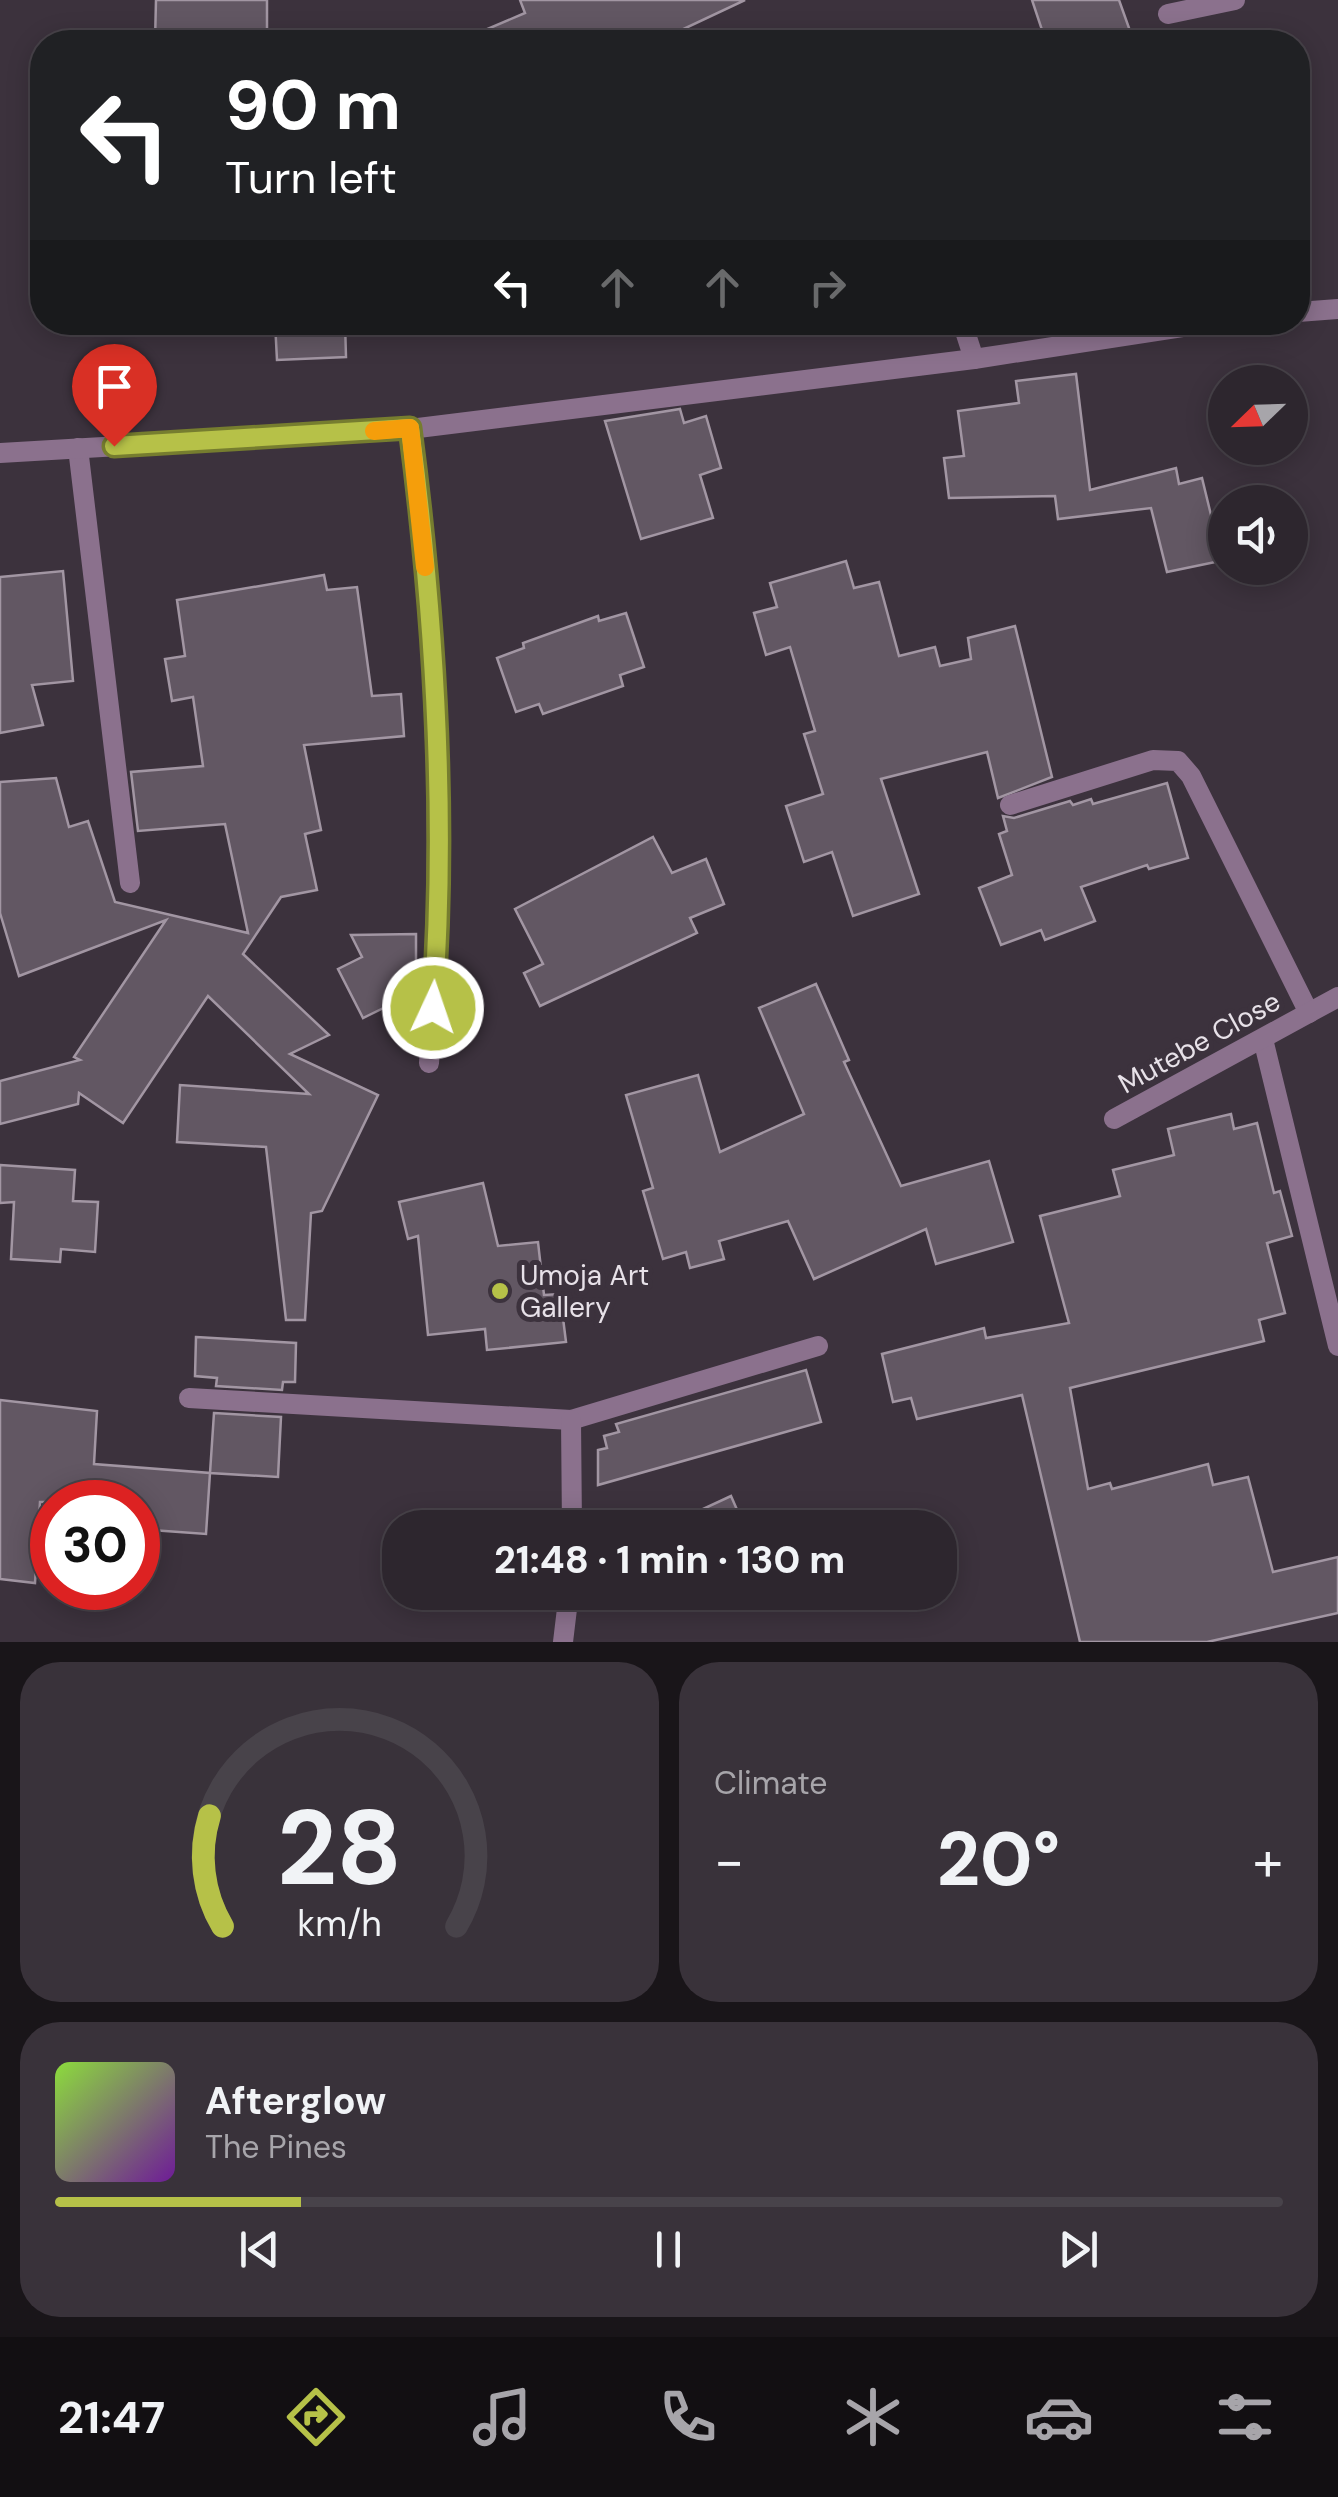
<!DOCTYPE html>
<html lang="en">
<head>
<meta charset="utf-8">
<style>
  :root { --surface:#2d262e; --page:#39323a; --text:#f1f3f6; --muted:#a7a5aa; --line:#48434a; --accent:#b6c148 }
  body { margin:0; font-family:"DM Sans",sans-serif; background:var(--page); color:var(--text); height:100vh; display:flex; flex-direction:column; font-size:38px; white-space:nowrap }
  * { box-sizing:border-box; margin:0 }
  p { font-size:32px; color:var(--muted) }
  .icon { flex:none; width:55px; height:55px; fill:none; stroke:currentColor; stroke-width:2; stroke-linecap:round; stroke-linejoin:round }
  .map { position:relative; height:1642px; overflow:hidden }
  .panel { display:flex; flex-direction:column; gap:20px; padding:20px; background:#191519; flex:1 }
  .panel>* { flex:none }
  .top-card { position:absolute; left:30px; top:30px; width:1280px; height:305px; border-radius:40px; box-shadow:0 5px 25px #0003,0 0 0 2px var(--line); background:#202124; color:#fff; overflow:hidden }
  .needle { width:65px; rotate:247deg }
  .controls { position:absolute; left:1208px; top:365px; display:grid; gap:20px }
  .controls a { display:grid; place-items:center; width:100px; height:100px; border-radius:50%; background:var(--surface); box-shadow:0 5px 25px #0003,0 0 0 2px var(--line); font-size:50px }
  .speed { position:absolute; left:30px; top:1480px; display:flex; gap:20px; font-size:50px; font-weight:700; text-align:center }
  .speed>* { display:grid; place-content:center; width:130px; height:130px; border-radius:50%; background:var(--surface); box-shadow:0 5px 25px #0003,0 0 0 2px var(--line); line-height:1 }
  .speed .limit { border:15px solid #d22; background:#fff; color:#111 }
  .pin { position:absolute; display:grid; place-items:center; width:85px; height:85px; color:#fff; margin:-102px -42px; border-radius:50% 50% 50% 0; rotate:-45deg; box-shadow:0 0 10px #0007 }
  .pin .icon { rotate:45deg }
  .me { position:absolute; width:110px; margin:-55px; rotate:3deg; stroke-linejoin:round; filter:drop-shadow(0 0 8px #0008) }
  .turn { display:flex; align-items:center; gap:35px; height:210px; padding:0 30px; font-size:45px }
  .turn .icon { width:130px; height:130px; stroke-width:2.5 }
  .turn b { display:block; font-size:70px; line-height:85px }
  .lanes { display:flex; align-items:center; height:95px; padding:0 30px; background:#0003; justify-content:center; gap:50px; direction:ltr }
  .lanes .off { opacity:.35 }
  .big { font-size:75px; font-weight:800; line-height:1.1 }
  .panel .card { flex:1; display:flex; flex-direction:column; justify-content:center; gap:15px; min-width:0; padding:0 35px; border-radius:40px; background:var(--page) }
  .panel .dial { align-items:center; gap:0 }
  .dial svg { height:260px; overflow:visible; fill:none; stroke:var(--line); stroke-width:7; stroke-linecap:round; text-anchor:middle }
  .dial text { fill:var(--text); stroke:none }
  .song { display:flex; align-items:center; gap:30px }
  .cover { width:120px; height:120px; border-radius:15px; background:linear-gradient(135deg,hsl(90 70% 55%),hsl(280 70% 35%)) }
  .played { height:10px; border-radius:5px; background:linear-gradient(90deg,var(--accent) 20%,var(--line) 20%) }
  .keys { display:flex; justify-content:space-around; direction:ltr }
  .heat { display:flex; justify-content:space-between; align-items:center; font-size:55px; direction:ltr }
  .panel .tiles { flex:1; display:grid; gap:20px; grid-template-columns:1fr 1fr }
  .card:last-child { grid-column:span 2 }
  .trip { position:absolute; left:382px; top:1510px; width:575px; height:100px; border-radius:40px; background:var(--surface); box-shadow:0 5px 25px #0003,0 0 0 2px var(--line); font-weight:800; line-height:100px; text-align:center }
  .tabs { display:flex; height:160px; justify-content:space-around; align-items:center; background:#120f12; color:var(--muted) }
  .tabs .icon { width:70px; height:70px }
  .tabs .current { color:var(--accent) }
  .tabs b { font-size:45px; color:var(--text) }
  .map>svg:first-child { display:block }
  .building { fill:#625763; stroke:#a296a3; stroke-width:2.5 }
  .lines { fill:none; stroke-linecap:round; stroke-linejoin:round }
  .service { stroke:#8b718d; stroke-width:20 }
  .minor { stroke:#8b718d; stroke-width:20 }
  .route-casing { stroke:#767d2f; stroke-width:25 }
  .route { stroke:#b6c148; stroke-width:18 }
  .slow { stroke:#f59e0b; stroke-width:18 }
  .poi-dot { fill:#b6c148; stroke:#3c323d; stroke-width:4 }
  .labels { text-anchor:middle; stroke-width:10; stroke-linejoin:round; paint-order:stroke }
  .street-label { font-size:28px; fill:#e7e1e8; stroke:#3c323d }
  .poi-label { font-size:28px; fill:#e7e1e8; stroke:#3c323d; text-anchor:start }
</style>
</head>
<body>
<div class="map">
<svg width="1338" height="1642" viewBox="0 0 1338 1642">
  <rect width="100%" height="100%" fill="#3c323d"/>
  <g class="building">
    <polygon points="156,0 267,0 267,42 155,42"/>
    <polygon points="520,0 745,0 656,42 457,42 525,13"/>
    <polygon points="1032,0 1119,0 1134,42 1046,42"/>
    <polygon points="275,322 345,322 346,357 277,360"/>
    <polygon points="1076,374 1090,490 1176,468 1179,484 1202,478 1211,515 1220,513 1225,560 1167,572 1151,508 1058,519 1055,496 949,498 944,458 964,456 958,411 1019,403 1016,381"/>
    <polygon points="680,409 684,423 706,416 721,468 700,475 713,518 641,539 605,421"/>
    <polygon points="846,561 854,588 879,582 899,656 935,647 940,666 971,659 968,638 1015,626 1052,777 998,798 987,752 881,779 919,894 853,916 832,852 804,862 786,806 823,794 804,734 815,731 790,647 766,655 754,613 777,607 770,583"/>
    <polygon points="63,571 73,681 32,685 43,725 0,733 0,577"/>
    <polygon points="324,575 327,590 357,587 372,696 401,694 404,736 304,745 321,830 305,834 317,890 281,897 243,954 329,1035 290,1054 378,1095 322,1211 311,1213 305,1320 286,1320 266,1147 177,1142 180,1085 309,1094 208,996 123,1123 79,1093 78,1104 0,1124 0,1081 80,1060 74,1057 166,920 19,976 0,913 0,782 56,778 69,827 88,821 115,902 248,933 225,824 138,831 131,772 203,766 193,697 172,701 165,659 185,656 177,600"/>
    <polygon points="626,613 644,667 620,675 623,686 543,714 539,704 516,712 497,658 524,648 523,643 598,616 599,621"/>
    <polygon points="1167,783 1188,858 1149,869 1147,865 1081,887 1095,921 1045,940 1041,930 1001,945 979,888 1012,875 999,834 1007,831 1003,816 1014,818 1070,801 1073,805 1091,799 1093,804"/>
    <polygon points="653,837 672,873 706,859 724,904 690,918 697,933 540,1006 524,973 543,964 515,909"/>
    <polygon points="416,934 416,992 363,1018 338,969 362,957 351,935"/>
    <polygon points="816,984 849,1060 844,1062 901,1186 989,1161 1013,1242 936,1264 926,1229 814,1279 788,1221 719,1241 724,1259 690,1268 686,1252 663,1259 643,1191 653,1188 626,1095 698,1075 720,1152 804,1114 759,1008"/>
    <polygon points="1231,1114 1234,1129 1257,1123 1274,1193 1280,1191 1292,1236 1267,1243 1285,1313 1259,1320 1264,1341 1070,1388 1088,1489 1110,1483 1112,1489 1208,1464 1213,1485 1248,1477 1273,1572 1338,1557 1338,1613 1207,1642 1080,1642 1022,1395 917,1419 911,1398 893,1402 882,1354 984,1328 986,1338 1069,1323 1040,1216 1120,1196 1113,1170 1174,1155 1168,1129"/>
    <polygon points="0,1165 75,1170 73,1201 98,1202 95,1252 61,1249 60,1262 11,1259 14,1202 0,1203"/>
    <polygon points="483,1183 498,1246 538,1242 544,1295 560,1294 566,1342 487,1350 485,1329 428,1335 418,1236 408,1239 399,1202"/>
    <polygon points="196,1337 296,1343 295,1382 283,1382 282,1390 216,1386 217,1378 195,1376"/>
    <polygon points="806,1370 821,1422 598,1485 598,1450 607,1448 604,1436 619,1432 616,1424"/>
    <polygon points="0,1400 97,1411 94,1464 210,1473 206,1534 138,1529 138,1502 40,1502 35,1583 0,1579"/>
    <polygon points="214,1413 281,1417 278,1477 210,1473"/>
    <polygon points="731,1496 745,1528 662,1528"/>
  </g>
  <g class="lines">
    <g class="service">
      <polyline points="1168,14 1235,0"/>
      <polyline points="850,42 852,42"/>
      <polyline points="962,322 974,359"/>
      <polyline points="1010,805 1153,760 1178,761 1191,776 1309,1013"/>
    </g>
    <g class="minor">
      <polyline points="1298,312 1338,309"/>
      <path d="M410 429C437 639 444 851 429 1063"/>
      <polyline points="78,448 130,883"/>
      <polyline points="0,453 410,429 974,359 1215,322"/>
      <polyline points="1263,1039 1338,1346"/>
      <polyline points="1114,1119 1338,997"/>
      <polyline points="189,1398 571,1420 818,1346"/>
      <polyline points="571,1420 572,1528"/>
      <polyline points="563,1642 569,1592"/>
    </g>
  </g>
  <g class="lines">
    <g class="route-casing">
      <path id="route" d="M114 446 410 428C435 619 447 816 433 1008"/>
    </g>
    <use href="#route" class="route"/>
    <polyline class="slow" points="374,431 410,428 425,567"/>
  </g>
  <circle class="poi-dot" cx="500" cy="1291" r="10"/>
  <g class="labels">
    <g class="street-label">
      <text transform="translate(1199 1042) rotate(-29)" y="10">Mutebe Close</text>
    </g>
    <g class="poi-label">
      <text x="520" y="1285">Umoja Art<tspan x="520" dy="32">Gallery</tspan></text>
    </g>
  </g>
</svg>
<div class="controls">
<a><svg class="needle" viewBox="-14 -14 28 28"><path d="M0-13l5 13h-10z" fill="#e53935"/><path d="M0 13l5-13h-10z" fill="#a7a5aa"/></svg></a>
<a><svg class="icon" aria-label="sound" viewBox="0 0 24 24"><path d="M4 9h4l5-4v14l-5-4H4zM17 9q2 3 0 6"/></svg></a>
</div>
<div class="speed"><div class="limit">30</div></div>
<div class="pin" style="left:114px;top:446px;background:#d93025"><svg class="icon" aria-label="arrive" viewBox="0 0 24 24"><path d="M6 21V4h12l-3 4 3 4H6"/></svg></div>
<svg class="me" style="left:433px;top:1008px" viewBox="-20 -20 40 40"><circle r="17" fill="#b6c148" stroke="#fff" stroke-width="3"/><path d="M0-11L8 9 0 5-8 9z" fill="#fff"/></svg>
<div class="trip">21:48 · 1 min · 130 m</div>
<div class="top-card">
<div class="turn"><svg class="icon" aria-label="left" viewBox="0 0 24 24"><path d="M17 20v-9H6M10 6l-5 5 5 5"/></svg><div><b>90 m</b>Turn left</div></div>
<div class="lanes"><svg class="icon" aria-label="left" viewBox="0 0 24 24"><path d="M17 20v-9H6M10 6l-5 5 5 5"/></svg><svg class="icon off" aria-label="ahead" viewBox="0 0 24 24"><path d="M12 20V5M6 11l6-6 6 6"/></svg><svg class="icon off" aria-label="ahead" viewBox="0 0 24 24"><path d="M12 20V5M6 11l6-6 6 6"/></svg><svg class="icon off" aria-label="right" viewBox="0 0 24 24"><path d="M7 20v-9h11M14 6l5 5-5 5"/></svg></div>
</div>
</div>
<section class="panel">
<div class="tiles">
<div class="card dial"><svg viewBox="0 0 100 80">
<path d="M14 69A42 42 0 1 1 86 69"/>
<path d="M14 69A42 42 0 0 1 10 35" stroke="#b6c148"/>
<text x="50" y="56" font-size="32" font-weight="700">28</text>
<text x="50" y="72" font-size="11">km/h</text>
</svg></div>
<div class="card"><p>Climate</p>
<div class="heat"><a>−</a><b class="big">20°</b><a>+</a></div>
</div>
<div class="card">
<div class="song"><i class="cover"></i><div><b>Afterglow</b><p>The Pines</p></div></div>
<div class="played"></div>
<div class="keys"><svg class="icon" aria-label="previous" viewBox="0 0 24 24"><path d="M18 5L8 12l10 7zM5 5v14"/></svg><svg class="icon" aria-label="pause" viewBox="0 0 24 24"><path d="M8 5v14M16 5v14"/></svg><svg class="icon" aria-label="next" viewBox="0 0 24 24"><path d="M6 5l10 7-10 7zM19 5v14"/></svg></div>
</div>
</div>
</section>
<nav class="tabs">
<b>21:47</b>
<svg class="icon current" aria-label="directions" viewBox="0 0 24 24"><path d="M12 3l9 9-9 9-9-9zM9 14v-3h6M13 9l2 2-2 2"/></svg>
<svg class="icon" aria-label="music" viewBox="0 0 24 24"><path d="M9 18V5l10-2v13"/><circle cx="6" cy="18" r="3"/><circle cx="16" cy="16" r="3"/></svg>
<svg class="icon" aria-label="phone" viewBox="0 0 24 24"><path d="M5 4h4l2 5-3 2q2 4 5 5l2-3 5 2v4C11 20 4 13 5 4z"/></svg>
<svg class="icon" aria-label="climate" viewBox="0 0 24 24"><path d="M12 3v18M4 7l16 10M4 17L20 7"/></svg>
<svg class="icon" aria-label="car" viewBox="0 0 24 24"><path d="M5 17H2v-5l4-1 3-4h7l3 4 3 1v5h-3M9 17h6M6 11h13"/><circle cx="7" cy="17" r="2"/><circle cx="17" cy="17" r="2"/></svg>
<svg class="icon" aria-label="filters" viewBox="0 0 24 24"><path d="M4 7h16M4 17h16"/><circle cx="9" cy="7" r="2"/><circle cx="15" cy="17" r="2"/></svg>
</nav>
</body>
</html>
